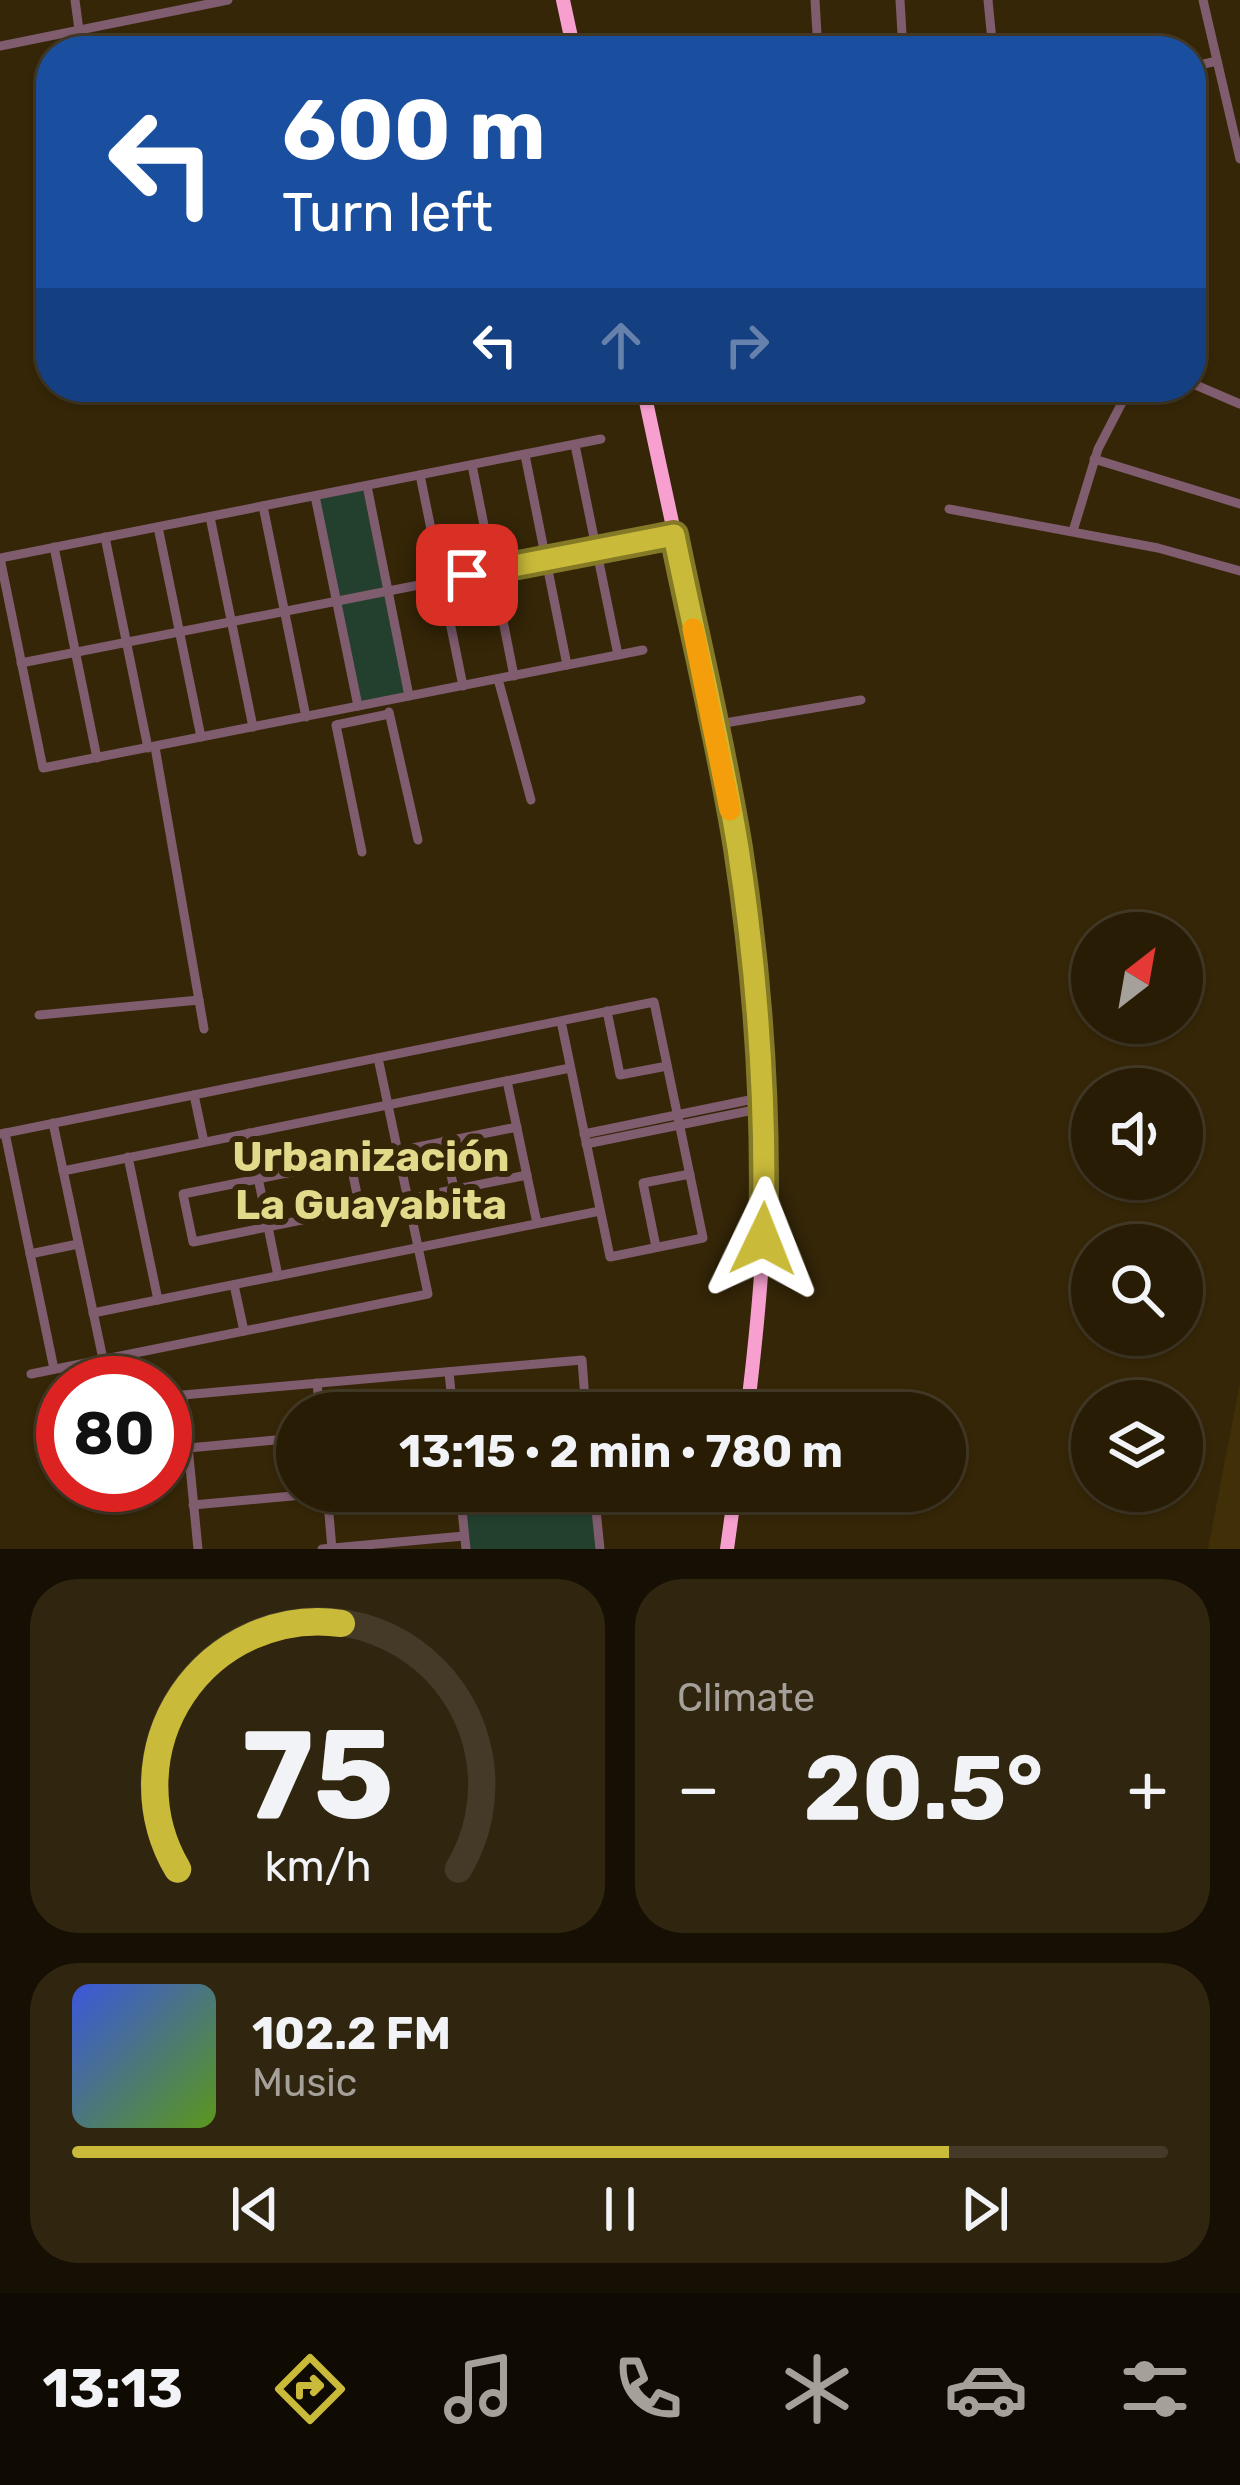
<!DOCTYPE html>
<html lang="en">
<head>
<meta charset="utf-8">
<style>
  :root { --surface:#281c05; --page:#30250f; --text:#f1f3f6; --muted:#a5a19a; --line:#443a27; --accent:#caba3a }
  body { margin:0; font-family:Rubik,sans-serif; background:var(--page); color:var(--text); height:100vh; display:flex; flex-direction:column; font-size:45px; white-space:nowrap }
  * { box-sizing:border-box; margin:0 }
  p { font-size:39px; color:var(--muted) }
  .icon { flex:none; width:66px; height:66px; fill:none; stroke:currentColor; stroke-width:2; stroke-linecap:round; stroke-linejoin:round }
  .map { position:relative; height:1549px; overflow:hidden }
  .drawer { display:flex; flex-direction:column; gap:30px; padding:30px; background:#160f03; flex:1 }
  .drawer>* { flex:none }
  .top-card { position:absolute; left:36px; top:36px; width:1170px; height:366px; border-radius:48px; box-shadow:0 3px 9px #0004,0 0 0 3px var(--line); background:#1a4fa0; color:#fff; overflow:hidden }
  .needle { width:78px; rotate:31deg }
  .fabs { position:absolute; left:1071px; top:912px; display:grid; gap:24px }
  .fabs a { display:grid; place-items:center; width:132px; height:132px; border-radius:50%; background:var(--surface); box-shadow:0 3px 9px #0004,0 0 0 3px var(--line); font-size:60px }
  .speed { position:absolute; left:36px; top:1356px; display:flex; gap:24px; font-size:60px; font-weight:700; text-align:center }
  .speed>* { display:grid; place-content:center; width:156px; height:156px; border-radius:50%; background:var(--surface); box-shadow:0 3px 9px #0004,0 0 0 3px var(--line); line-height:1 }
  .speed .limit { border:18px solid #d22; background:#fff; color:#111 }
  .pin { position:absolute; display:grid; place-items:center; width:102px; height:102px; color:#fff; margin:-51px; border-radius:24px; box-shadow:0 6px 18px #0006 }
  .me { position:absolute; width:132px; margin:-66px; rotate:2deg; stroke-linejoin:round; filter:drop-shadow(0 0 9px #0008) }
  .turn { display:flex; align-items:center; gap:42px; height:252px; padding:0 48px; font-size:54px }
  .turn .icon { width:156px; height:156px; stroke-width:2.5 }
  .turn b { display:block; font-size:84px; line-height:102px }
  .lanes { display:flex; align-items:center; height:114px; padding:0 48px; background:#0003; justify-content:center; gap:60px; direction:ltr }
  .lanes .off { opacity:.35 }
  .big { font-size:90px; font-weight:700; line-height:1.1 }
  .drawer .widget { flex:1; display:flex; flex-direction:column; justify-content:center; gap:18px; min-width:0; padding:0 42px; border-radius:48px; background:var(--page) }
  .drawer .dial { align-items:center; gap:0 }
  .dial svg { height:312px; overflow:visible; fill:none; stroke:var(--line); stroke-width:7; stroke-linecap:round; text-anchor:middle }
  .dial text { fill:var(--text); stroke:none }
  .song { display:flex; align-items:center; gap:36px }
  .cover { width:144px; height:144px; border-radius:18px; background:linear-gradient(135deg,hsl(230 70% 55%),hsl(90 70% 35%)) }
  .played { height:12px; border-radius:6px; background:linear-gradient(90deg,var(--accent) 80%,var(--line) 80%) }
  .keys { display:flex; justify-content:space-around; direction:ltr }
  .heat { display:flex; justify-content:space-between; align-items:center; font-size:66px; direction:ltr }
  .drawer .tiles { flex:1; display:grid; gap:30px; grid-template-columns:1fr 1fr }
  .widget:last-child { grid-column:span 2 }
  .trip { position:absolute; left:276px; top:1392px; width:690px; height:120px; border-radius:60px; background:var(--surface); box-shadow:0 3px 9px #0004,0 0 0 3px var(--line); font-weight:700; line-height:120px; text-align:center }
  .tabs { display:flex; height:192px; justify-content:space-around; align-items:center; background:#100b02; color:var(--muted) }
  .tabs .icon { width:84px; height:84px }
  .tabs .active { color:var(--accent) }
  .tabs b { font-size:54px; color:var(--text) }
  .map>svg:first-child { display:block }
  .built { fill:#412f07 }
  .green { fill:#23402e }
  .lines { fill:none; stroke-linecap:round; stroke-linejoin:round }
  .minor { stroke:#7f5c6e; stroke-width:9 }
  .highway { stroke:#f7a0cf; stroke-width:14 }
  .route-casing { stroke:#837926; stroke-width:30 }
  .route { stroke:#caba3a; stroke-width:21 }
  .slow { stroke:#f59e0b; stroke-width:21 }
  .labels { text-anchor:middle; stroke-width:12; stroke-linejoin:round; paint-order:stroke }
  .neighbourhood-label { font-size:42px; font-weight:bold; fill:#e3d98a; stroke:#352607 }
</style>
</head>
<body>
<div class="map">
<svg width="1240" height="1549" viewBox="0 0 1240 1549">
  <rect width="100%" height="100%" fill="#352607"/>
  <polygon class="built" points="1240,1383 1240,1549 1208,1549"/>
  <g class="green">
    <polygon points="363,490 383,588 339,596 319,499"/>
    <polygon points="385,596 405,693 361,702 341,604"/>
    <polygon points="464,1491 591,1491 596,1549 469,1549"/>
  </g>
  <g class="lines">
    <g class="minor">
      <polyline points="75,0 79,30"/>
      <polyline points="815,0 818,51"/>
      <polyline points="900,0 903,51"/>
      <polyline points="988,0 993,51"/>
      <polyline points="1203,0 1240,159"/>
      <polyline points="0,46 228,0"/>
      <polyline points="1191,67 1217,61"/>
      <polyline points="1191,383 1240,404"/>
      <polyline points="601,439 0,558 43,768 643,650"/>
      <polyline points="575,445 618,655"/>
      <polyline points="525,455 567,665"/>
      <polyline points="1094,459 1240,504"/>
      <polyline points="472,465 514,676"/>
      <polyline points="420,475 463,686"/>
      <polyline points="367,486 409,696"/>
      <polyline points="315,496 358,706"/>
      <polyline points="263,506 306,717"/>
      <polyline points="949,509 1158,548 1240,571"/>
      <polyline points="210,517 253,727"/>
      <polyline points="158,527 201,737"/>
      <polyline points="1073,531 1098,449 1130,387"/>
      <polyline points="105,537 148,748"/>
      <polyline points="54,547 97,758"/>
      <polyline points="21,663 674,535"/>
      <polyline points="498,679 531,800"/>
      <polyline points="389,712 418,840"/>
      <polyline points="713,725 861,700"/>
      <polyline points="155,747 204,1029"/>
      <polyline points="362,852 336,725 389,714"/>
      <polyline points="607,1011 620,1075 667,1066"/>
      <polyline points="39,1015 199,1000"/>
      <polyline points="507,1081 537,1223"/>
      <polyline points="194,1095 204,1142"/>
      <polyline points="53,1123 103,1359"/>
      <polyline points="517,1127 183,1194 193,1242 527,1175"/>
      <polyline points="5,1133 54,1369"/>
      <polyline points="249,1133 278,1276"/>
      <polyline points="0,1134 654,1002 703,1238 610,1257 561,1021"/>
      <polyline points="584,1134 764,1097"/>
      <polyline points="444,1141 454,1189"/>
      <polyline points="586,1144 764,1108"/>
      <polyline points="128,1157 158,1300"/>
      <polyline points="350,1160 360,1209"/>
      <polyline points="63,1171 570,1068"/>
      <polyline points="656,1247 643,1183 690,1174"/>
      <polyline points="30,1254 78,1244"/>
      <polyline points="234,1285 244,1331"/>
      <polyline points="93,1313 600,1211"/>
      <polyline points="449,1372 453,1413"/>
      <polyline points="31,1374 428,1294 378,1058"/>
      <polyline points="317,1383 320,1413"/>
      <polyline points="188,1448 297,1438"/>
      <polyline points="327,1491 332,1549"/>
      <polyline points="460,1491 466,1549"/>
      <polyline points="594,1491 600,1549"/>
      <polyline points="193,1505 347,1491"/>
      <polyline points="198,1549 183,1395 582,1360 586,1413"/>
      <polyline points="322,1549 464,1536"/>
    </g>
    <g class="highway">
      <polyline points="563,0 574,51"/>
      <path d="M643 387C690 612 747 838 763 1068 771 1182 761 1300 747 1413"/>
      <polyline points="727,1549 735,1491"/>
    </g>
  </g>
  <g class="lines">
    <g class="route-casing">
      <path id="route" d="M467 575 674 535C695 639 721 743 738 848 758 978 767 1108 763 1239"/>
    </g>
    <use href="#route" class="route"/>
    <polyline class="slow" points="693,629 730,810"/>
  </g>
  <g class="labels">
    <g class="neighbourhood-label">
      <text x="371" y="1171">Urbanización<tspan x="371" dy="48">La Guayabita</tspan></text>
    </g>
  </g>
</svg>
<div class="fabs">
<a><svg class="needle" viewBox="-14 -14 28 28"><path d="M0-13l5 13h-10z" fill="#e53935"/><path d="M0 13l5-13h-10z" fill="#a5a19a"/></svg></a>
<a><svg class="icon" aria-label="sound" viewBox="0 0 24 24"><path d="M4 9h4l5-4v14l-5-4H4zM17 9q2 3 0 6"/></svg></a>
<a><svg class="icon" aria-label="search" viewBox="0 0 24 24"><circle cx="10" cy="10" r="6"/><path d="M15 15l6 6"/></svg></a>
<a><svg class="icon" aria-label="layers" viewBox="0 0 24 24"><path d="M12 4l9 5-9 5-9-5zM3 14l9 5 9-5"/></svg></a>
</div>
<div class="speed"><div class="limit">80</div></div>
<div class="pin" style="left:467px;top:575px;background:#d93025"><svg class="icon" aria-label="arrive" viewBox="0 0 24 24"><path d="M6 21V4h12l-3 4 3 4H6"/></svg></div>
<svg class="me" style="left:763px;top:1239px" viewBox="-20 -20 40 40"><path d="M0-17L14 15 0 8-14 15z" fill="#caba3a" stroke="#fff" stroke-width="4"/></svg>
<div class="trip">13:15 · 2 min · 780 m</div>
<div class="top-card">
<div class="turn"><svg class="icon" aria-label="left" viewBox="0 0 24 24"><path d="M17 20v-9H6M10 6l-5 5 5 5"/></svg><div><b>600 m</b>Turn left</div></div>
<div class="lanes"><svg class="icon" aria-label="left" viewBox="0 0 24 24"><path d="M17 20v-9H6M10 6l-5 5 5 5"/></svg><svg class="icon off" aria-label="ahead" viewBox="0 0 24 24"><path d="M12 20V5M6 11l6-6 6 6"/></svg><svg class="icon off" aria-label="right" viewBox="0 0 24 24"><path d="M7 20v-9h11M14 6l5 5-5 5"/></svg></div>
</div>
</div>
<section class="drawer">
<div class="tiles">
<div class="widget dial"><svg viewBox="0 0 100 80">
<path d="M14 69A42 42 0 1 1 86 69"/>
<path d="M14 69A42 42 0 0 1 56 6" stroke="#caba3a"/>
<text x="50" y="56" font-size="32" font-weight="700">75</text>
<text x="50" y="72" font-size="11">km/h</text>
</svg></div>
<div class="widget"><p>Climate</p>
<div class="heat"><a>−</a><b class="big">20.5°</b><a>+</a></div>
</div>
<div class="widget">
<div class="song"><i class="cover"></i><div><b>102.2 FM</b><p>Music</p></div></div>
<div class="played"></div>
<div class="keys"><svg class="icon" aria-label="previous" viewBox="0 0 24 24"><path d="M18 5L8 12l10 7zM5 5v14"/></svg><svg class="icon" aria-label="pause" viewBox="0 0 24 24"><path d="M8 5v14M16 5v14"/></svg><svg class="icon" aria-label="next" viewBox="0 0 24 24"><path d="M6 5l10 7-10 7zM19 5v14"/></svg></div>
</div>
</div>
</section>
<nav class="tabs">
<b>13:13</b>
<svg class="icon active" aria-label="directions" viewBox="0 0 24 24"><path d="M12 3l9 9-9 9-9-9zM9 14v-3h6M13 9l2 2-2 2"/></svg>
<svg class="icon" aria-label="music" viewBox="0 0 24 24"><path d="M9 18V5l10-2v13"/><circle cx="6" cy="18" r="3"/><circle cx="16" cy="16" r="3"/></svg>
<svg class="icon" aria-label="phone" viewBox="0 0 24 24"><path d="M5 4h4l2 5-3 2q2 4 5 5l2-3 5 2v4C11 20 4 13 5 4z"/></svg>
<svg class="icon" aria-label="climate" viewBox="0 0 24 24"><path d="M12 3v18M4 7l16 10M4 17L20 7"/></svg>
<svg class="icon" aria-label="car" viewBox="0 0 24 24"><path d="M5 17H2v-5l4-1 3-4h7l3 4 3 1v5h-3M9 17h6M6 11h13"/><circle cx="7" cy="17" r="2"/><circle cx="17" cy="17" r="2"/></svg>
<svg class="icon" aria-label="filters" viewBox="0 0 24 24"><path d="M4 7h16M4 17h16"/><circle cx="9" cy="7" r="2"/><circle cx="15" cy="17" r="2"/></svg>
</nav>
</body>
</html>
